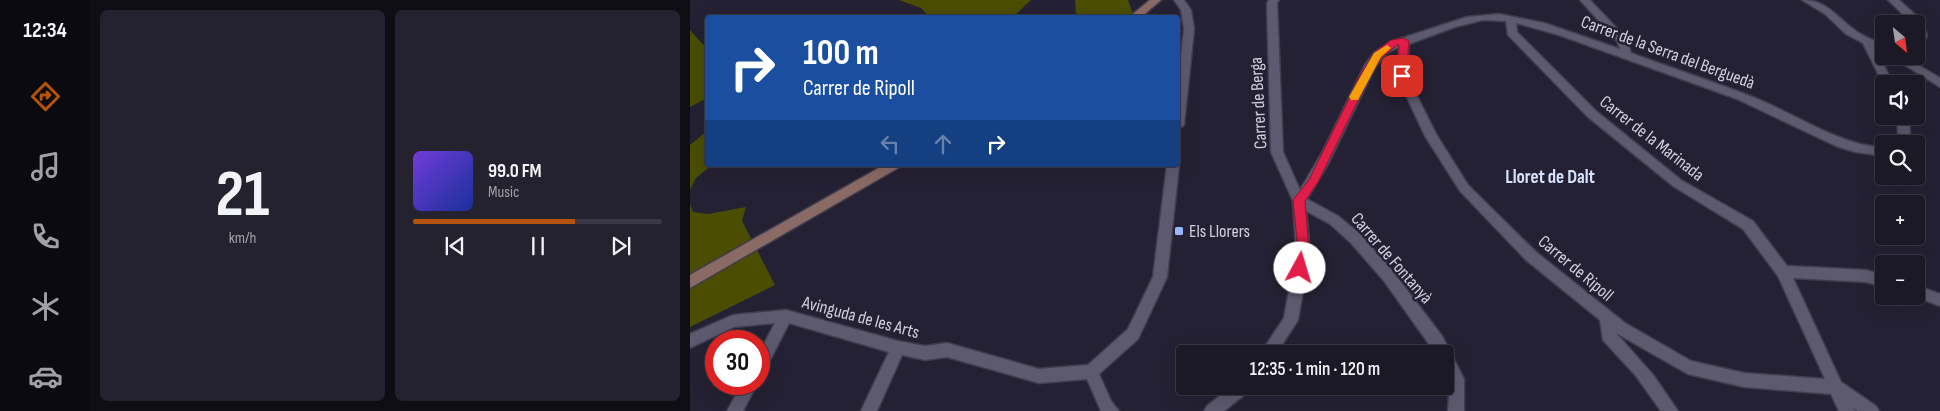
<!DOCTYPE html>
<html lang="en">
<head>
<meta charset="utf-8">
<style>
  :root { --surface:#1c1927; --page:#25222f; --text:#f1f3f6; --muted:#a0a0a7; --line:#3a3844; --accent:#b45309 }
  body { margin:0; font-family:"Sofia Sans Condensed",sans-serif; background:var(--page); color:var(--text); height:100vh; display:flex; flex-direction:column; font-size:19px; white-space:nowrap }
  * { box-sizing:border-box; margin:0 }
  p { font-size:16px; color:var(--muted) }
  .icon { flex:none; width:28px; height:28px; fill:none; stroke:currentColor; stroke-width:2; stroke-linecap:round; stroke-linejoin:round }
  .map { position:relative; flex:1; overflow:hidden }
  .details { display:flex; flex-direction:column; gap:10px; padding:10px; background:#0f0e15; width:600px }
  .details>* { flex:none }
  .top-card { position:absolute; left:15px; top:15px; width:475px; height:152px; border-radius:5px; box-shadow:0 5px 20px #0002,0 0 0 1px var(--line); background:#1a4fa0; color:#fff; overflow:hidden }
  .needle { width:32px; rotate:151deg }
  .controls { position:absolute; left:1185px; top:15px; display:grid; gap:10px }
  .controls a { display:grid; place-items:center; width:50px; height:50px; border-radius:5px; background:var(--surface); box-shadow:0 5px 20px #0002,0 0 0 1px var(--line); font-size:25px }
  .speed { position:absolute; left:15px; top:330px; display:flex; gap:10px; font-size:25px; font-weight:700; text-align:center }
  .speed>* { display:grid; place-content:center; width:65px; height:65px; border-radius:50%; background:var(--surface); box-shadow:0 5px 20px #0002,0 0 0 1px var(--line); line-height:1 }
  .speed .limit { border:8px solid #d22; background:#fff; color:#111 }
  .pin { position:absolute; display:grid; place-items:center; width:42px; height:42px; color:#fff; margin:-21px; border-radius:10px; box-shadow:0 2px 8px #0006 }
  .me { position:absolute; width:55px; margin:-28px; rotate:6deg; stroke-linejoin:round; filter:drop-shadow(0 0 4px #0008) }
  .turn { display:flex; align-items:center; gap:18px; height:105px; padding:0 15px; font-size:22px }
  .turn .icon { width:65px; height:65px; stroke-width:2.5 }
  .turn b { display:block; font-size:35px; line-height:42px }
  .lanes { display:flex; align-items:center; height:48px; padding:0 15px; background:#0003; justify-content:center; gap:25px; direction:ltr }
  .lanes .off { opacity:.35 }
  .details .tile { flex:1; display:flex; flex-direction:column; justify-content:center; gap:8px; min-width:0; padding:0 18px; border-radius:8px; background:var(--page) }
  .details .dial { align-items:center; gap:0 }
  .dial b { font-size:65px; line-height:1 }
  .song { display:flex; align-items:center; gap:15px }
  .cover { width:60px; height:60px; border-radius:8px; background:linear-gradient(135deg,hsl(260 70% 55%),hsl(230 70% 35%)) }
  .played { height:5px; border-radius:2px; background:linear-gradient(90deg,var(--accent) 65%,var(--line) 65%) }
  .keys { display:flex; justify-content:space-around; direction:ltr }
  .details .tiles { flex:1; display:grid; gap:10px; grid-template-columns:repeat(2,1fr) }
  .trip { position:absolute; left:486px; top:345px; width:278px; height:50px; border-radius:5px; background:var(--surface); box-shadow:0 5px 20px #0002,0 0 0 1px var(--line); font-weight:600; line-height:50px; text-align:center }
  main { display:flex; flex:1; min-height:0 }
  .tabs { display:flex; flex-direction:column; width:90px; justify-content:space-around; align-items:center; background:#0b0a10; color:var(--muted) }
  .tabs .icon { width:35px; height:35px }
  .tabs .active { color:var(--accent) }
  .tabs b { font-size:22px; color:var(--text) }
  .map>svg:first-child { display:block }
  .forest { fill:#4a4d02 }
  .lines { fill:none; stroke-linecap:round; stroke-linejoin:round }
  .street-casing { stroke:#413d4d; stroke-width:3 }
  .secondary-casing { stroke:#413d4d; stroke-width:3 }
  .street { fill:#5d596f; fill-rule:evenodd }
  .secondary { fill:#8a6a65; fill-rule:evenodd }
  .route { fill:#e11d48; stroke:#92132f }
  .slow { fill:#f59e0b }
  .poi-dot { fill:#94b7fd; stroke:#252134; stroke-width:2 }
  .labels { text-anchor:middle; stroke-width:5; stroke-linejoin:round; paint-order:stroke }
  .street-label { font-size:18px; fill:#d1cfdc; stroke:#252134 }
  .poi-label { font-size:18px; fill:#d1cfdc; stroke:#252134; text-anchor:start }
  .neighbourhood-label { font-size:19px; font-weight:bold; fill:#d5e3fe; stroke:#252134 }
</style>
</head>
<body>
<main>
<nav class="tabs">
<b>12:34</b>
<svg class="icon active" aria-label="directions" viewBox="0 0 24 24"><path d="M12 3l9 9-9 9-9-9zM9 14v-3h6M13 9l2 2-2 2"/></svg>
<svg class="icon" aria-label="music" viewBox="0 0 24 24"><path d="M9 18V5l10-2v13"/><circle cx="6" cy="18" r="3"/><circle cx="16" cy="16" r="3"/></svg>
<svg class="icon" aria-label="phone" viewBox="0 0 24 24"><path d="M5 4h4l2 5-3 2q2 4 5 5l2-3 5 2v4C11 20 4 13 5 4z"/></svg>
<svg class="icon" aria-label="climate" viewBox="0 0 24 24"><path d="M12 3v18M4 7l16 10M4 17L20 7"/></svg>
<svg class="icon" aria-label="car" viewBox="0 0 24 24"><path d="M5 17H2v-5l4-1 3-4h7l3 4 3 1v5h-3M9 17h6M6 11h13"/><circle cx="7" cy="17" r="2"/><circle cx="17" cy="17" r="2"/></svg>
</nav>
<section class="details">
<div class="tiles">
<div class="tile dial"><b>21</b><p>km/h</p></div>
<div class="tile">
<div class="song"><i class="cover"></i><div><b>99.0 FM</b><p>Music</p></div></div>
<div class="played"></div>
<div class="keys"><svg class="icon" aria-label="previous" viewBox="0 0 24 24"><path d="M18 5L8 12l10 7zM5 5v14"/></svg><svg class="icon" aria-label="pause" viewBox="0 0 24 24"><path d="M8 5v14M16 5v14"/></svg><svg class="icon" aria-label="next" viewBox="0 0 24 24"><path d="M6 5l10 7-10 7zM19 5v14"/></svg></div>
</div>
</div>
</section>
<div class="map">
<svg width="1250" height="411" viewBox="0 0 1250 411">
  <rect width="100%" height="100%" fill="#252134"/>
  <g class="forest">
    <polygon points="209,0 341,0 323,17 240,18 231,8"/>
    <polygon points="385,0 438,0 444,17 386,17"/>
    <polygon points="0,30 18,50 17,98 0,107"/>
    <polygon points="17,131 18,165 22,165 6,178 0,190 0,145"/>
    <polygon points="0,204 3,212 18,214 56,207 52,221 85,285 0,327"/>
  </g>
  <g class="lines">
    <g class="street-casing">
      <g id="street">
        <polygon points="484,0 494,0 501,10 504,29 494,125 488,129 488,82 494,29 491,10"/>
        <path d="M579 0H589L587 3 593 152 610 190 633 151 675 65 684 53 700 42 777 17 809 14 854 23 930 49 927 41 890 0H900L936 38 941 53C984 69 1028 83 1070 100 1112 118 1148 144 1194 148V156L1165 152 1146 146 1047 99 869 35 826 23 827 32 906 111 991 180 1063 221 1097 266 1176 270 1194 275V287L1176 282 1103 278 1151 382 1186 406 1189 411H1168L1163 408 1165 411H1149L1141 394 1054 387 998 374 926 333 964 376 988 411H971L946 376 913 340 910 320 836 260 770 191 735 136 707 76 709 47 697 53 685 67 638 164 617 199 648 216 671 235 704 273 752 336 774 379V411H758L760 380 755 371V354H746L694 281 661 243 640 224 616 211 620 250 608 320 586 354H570L594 318 606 250 603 201 581 152 577 3ZM793 20 816 21 818 35 898 117 983 186 1053 229 1088 276 1135 379 1054 373 1001 361 935 323 846 252 778 185 746 134 717 76 719 44 765 27Z"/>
        <path d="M1112 0C1136 0 1145 15 1162 28 1171 36 1184 40 1194 45V53L1187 51 1203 84H1194V86L1173 43 1156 34 1135 14Z"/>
        <polygon points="1198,0 1209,0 1232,21 1237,36 1230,48 1226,49 1226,24 1223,24"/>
        <polygon points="1200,56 1213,56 1250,78 1250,87"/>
        <polygon points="1207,116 1219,116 1220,136 1215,144 1202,144 1208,135"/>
        <polygon points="488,162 489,165 477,277 448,339 409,374 421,401 429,411 411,411 397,379 349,383 257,357 235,360 212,355 187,411 171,411 199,352 99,323 74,372 69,374 69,353 85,323 44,327 0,348 0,334 43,315 96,310 208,341 235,346 257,343 349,369 398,365 438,329 463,277 477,165 488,165"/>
        <polygon points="1226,285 1250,294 1250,306 1224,296 1226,296"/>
        <polygon points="52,384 67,384 53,411 37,411"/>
        <polygon points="542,386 561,386 559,391 534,411 514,411 517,406"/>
      </g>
    </g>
    <g class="secondary-casing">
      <g id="secondary">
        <polygon points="460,0 471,0 450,18 438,18"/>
        <polygon points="194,165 210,165 208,168 0,288 0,275"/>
      </g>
    </g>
    <use href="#street" class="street"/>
    <use href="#secondary" class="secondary"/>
  </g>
  <polygon class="route" points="714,38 719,41 716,78 712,79 707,76 709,45 707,45 691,58 681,74 628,182 615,201 619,250 615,271 606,271 604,268 608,250 603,200 619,180 671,74 684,53 701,40"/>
  <polygon class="slow" points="697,45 701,48 691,57 668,100 661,100 659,97 684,53"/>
  <rect class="poi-dot" x="484" y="226" width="10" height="10" rx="2.5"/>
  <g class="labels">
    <g class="street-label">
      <text transform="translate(978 52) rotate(20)" y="6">Carrer de la Serra del Berguedà</text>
      <text transform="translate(568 103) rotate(-93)" y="6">Carrer de Berga</text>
      <text transform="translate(962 138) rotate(38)" y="6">Carrer de la Marinada</text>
      <text transform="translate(702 258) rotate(49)" y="6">Carrer de Fontanyà</text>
      <text transform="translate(886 268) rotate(40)" y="6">Carrer de Ripoll</text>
      <text transform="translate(171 317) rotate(15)" y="6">Avinguda de les Arts</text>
    </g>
    <g class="poi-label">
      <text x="499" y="237">Els Llorers</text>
    </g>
    <g class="neighbourhood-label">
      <text x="860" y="183">Lloret de Dalt</text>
    </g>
  </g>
</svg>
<div class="controls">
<a><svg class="needle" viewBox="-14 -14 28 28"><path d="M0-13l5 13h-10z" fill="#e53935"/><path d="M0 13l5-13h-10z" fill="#a0a0a7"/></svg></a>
<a><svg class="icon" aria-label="sound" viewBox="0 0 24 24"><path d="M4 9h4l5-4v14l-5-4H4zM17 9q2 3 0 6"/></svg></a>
<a><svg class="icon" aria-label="search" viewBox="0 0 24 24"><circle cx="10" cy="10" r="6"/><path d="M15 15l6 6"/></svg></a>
<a>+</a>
<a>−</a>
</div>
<div class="speed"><div class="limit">30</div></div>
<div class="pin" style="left:712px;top:76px;background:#d93025"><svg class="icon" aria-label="arrive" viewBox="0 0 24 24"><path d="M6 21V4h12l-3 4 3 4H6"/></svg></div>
<svg class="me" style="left:610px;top:268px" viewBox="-20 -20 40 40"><circle r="19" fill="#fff"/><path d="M0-13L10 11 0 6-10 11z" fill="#e11d48"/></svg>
<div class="trip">12:35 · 1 min · 120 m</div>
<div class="top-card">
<div class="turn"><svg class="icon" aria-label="right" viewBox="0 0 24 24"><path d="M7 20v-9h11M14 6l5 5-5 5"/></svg><div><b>100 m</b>Carrer de Ripoll</div></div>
<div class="lanes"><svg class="icon off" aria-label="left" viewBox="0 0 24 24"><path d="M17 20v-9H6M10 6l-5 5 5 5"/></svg><svg class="icon off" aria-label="ahead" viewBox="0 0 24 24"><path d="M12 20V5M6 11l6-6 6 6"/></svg><svg class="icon" aria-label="right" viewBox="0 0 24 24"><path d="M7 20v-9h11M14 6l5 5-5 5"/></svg></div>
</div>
</div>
</main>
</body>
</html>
